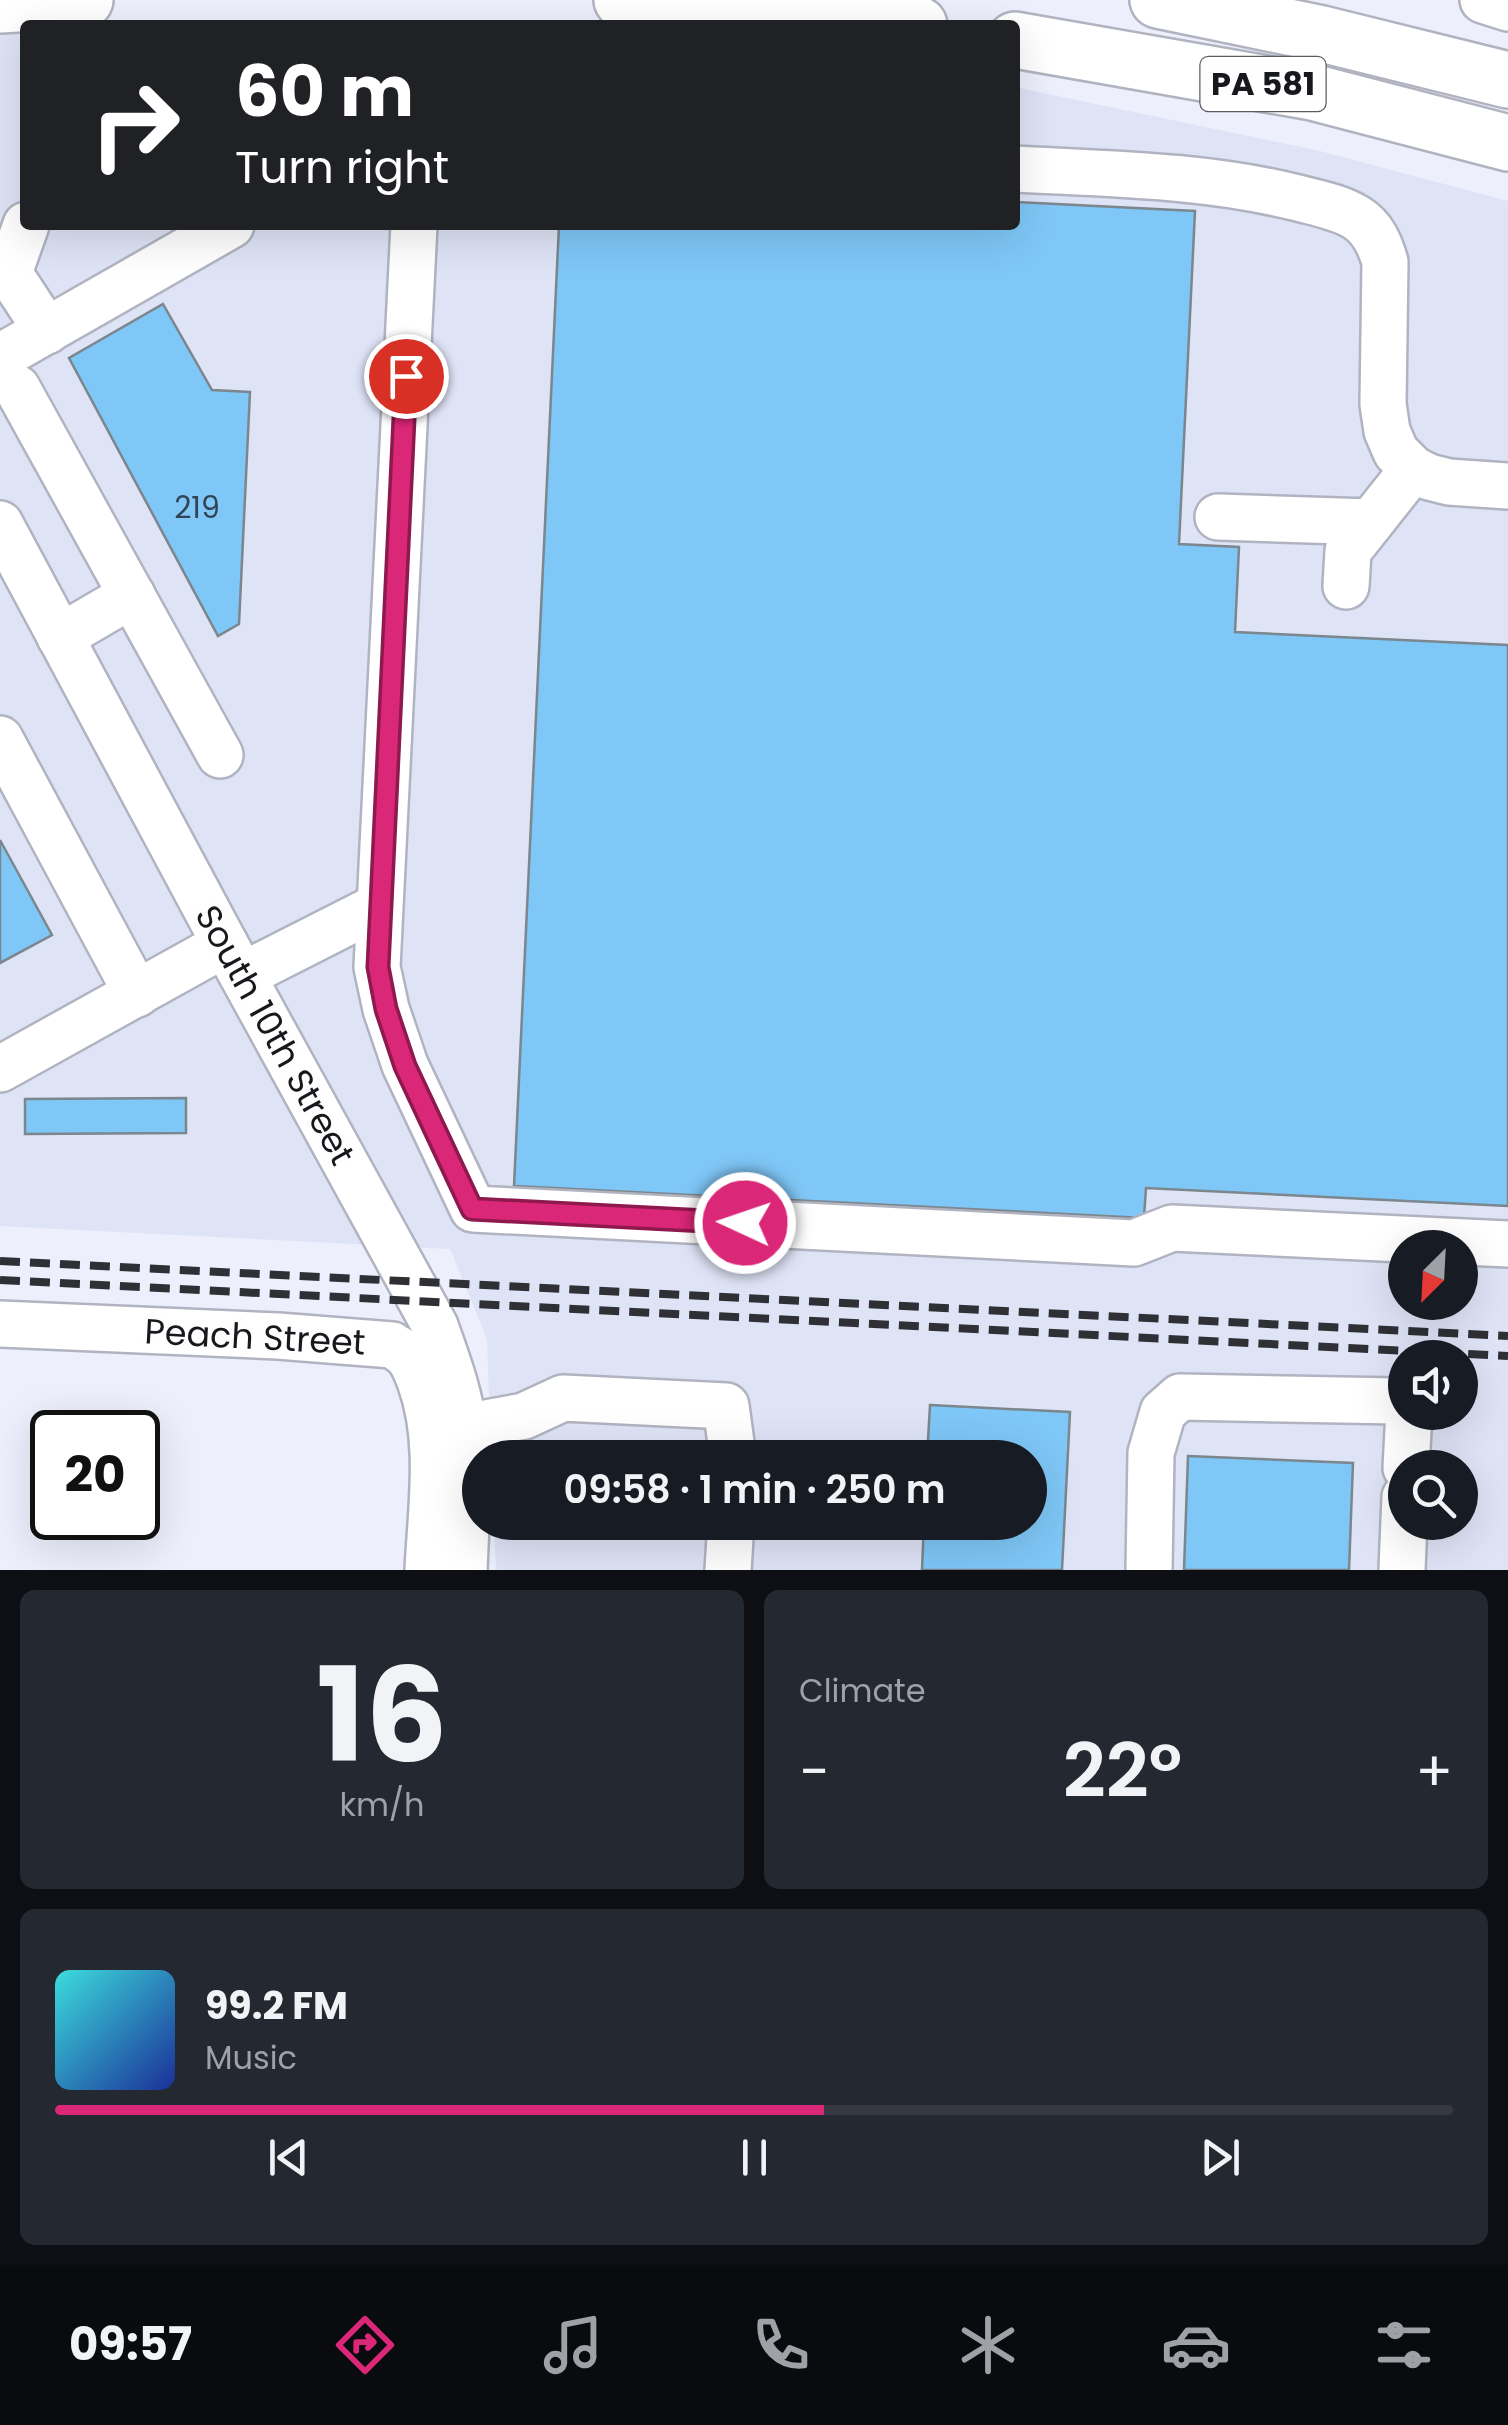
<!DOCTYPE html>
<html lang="en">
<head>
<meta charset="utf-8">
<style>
  :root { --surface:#171b24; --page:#242831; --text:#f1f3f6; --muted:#9ea1a6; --line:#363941; --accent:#db2777 }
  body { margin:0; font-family:Poppins,sans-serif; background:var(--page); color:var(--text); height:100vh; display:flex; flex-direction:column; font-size:38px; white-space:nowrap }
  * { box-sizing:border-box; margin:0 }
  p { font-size:32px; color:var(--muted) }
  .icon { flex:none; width:55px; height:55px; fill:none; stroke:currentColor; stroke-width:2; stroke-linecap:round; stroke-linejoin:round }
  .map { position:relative; height:1570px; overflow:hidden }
  .side { display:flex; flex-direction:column; gap:20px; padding:20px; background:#0d0f14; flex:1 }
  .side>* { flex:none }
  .hud { position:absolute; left:20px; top:20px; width:1000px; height:210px; border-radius:10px; box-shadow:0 10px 40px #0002; background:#202124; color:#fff; overflow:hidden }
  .needle { width:65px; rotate:204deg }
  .controls { position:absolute; left:1388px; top:1230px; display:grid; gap:20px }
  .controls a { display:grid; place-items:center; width:90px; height:90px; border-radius:50%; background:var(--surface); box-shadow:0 10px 40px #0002; font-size:50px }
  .speed { position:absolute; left:30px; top:1410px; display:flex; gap:20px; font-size:50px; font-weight:700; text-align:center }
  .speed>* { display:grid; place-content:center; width:130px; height:130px; border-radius:50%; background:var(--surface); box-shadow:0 10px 40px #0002; line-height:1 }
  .speed .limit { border:5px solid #111; border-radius:15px; background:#fff; color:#111 }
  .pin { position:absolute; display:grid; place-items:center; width:85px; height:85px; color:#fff; margin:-42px; border:5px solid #fff; border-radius:50%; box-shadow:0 2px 10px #0007 }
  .me { position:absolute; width:110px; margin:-55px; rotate:273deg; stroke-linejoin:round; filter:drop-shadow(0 0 8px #0008) }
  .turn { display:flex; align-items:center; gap:35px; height:210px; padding:0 50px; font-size:45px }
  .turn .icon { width:130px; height:130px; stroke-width:2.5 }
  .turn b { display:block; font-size:70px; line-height:85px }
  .big { font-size:75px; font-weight:600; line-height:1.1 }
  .side .card { flex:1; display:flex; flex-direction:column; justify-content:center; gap:15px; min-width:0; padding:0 35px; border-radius:15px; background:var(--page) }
  .side .dial { align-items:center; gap:0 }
  .dial b { font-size:130px; line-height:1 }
  .song { display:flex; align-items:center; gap:30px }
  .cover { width:120px; height:120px; border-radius:15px; background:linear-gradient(135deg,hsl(180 70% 55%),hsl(230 70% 35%)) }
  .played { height:10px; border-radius:5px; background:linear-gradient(90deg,var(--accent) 55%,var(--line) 55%) }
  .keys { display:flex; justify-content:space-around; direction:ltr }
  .heat { display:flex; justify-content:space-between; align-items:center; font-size:55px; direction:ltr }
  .side .tiles { flex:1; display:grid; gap:20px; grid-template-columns:1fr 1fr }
  .card:last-child { grid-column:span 2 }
  .trip { position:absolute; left:462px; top:1440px; width:585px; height:100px; border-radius:50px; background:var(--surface); box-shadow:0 10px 40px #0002; font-weight:600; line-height:100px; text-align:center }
  .dock { display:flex; height:160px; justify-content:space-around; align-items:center; background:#090b0e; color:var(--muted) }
  .dock .icon { width:70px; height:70px }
  .dock .on { color:var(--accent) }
  .dock b { font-size:45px; color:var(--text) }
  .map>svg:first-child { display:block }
  .built { fill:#dee3f6; fill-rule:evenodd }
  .building { fill:#7fc7f7; stroke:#7b868d; stroke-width:2.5 }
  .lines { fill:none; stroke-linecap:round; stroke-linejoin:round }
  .minor-casing { stroke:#b1b4c0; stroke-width:50 }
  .highway-casing { stroke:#b1b4c0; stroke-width:60 }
  .minor { stroke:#fff; stroke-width:45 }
  .highway { stroke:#fff; stroke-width:55 }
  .rail { stroke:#2e3035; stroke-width:8; stroke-dasharray:20 10; stroke-linecap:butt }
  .route-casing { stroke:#8e194d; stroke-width:25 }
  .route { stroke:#db2777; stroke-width:18 }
  .labels { text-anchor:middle; stroke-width:9; stroke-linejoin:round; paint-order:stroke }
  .number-label { font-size:30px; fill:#304453 }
  .shield { fill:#fefefe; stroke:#5c5d60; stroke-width:2.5 }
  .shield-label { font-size:32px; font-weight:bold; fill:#16181c }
  .street-label { font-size:35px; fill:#16181c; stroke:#fefefe }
</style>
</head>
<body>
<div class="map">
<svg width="1508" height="1570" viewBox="0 0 1508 1570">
  <rect width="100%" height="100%" fill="#edf0fc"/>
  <path class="built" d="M0 34H25V225H1015V87L1320 151 1508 201V1570H496L494 1523 1030 1522V1458L491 1457 487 1339 450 1249 0 1226ZM1405 1248H1460V1302H1405ZM1405 1358H1460V1412H1405ZM1405 1468H1460V1522H1405Z"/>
  <g class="building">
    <polygon points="1015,202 1195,211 1179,544 1239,547 1235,632 1508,645 1508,1206 1146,1188 1144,1218 514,1186 559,225 1015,225"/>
    <polygon points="163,304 212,390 250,392 239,624 218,636 69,358"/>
    <polygon points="0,840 52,935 0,963"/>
    <polygon points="186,1098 186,1133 25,1134 25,1099"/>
    <polygon points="930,1405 1070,1412 1062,1570 922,1570 924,1522 1030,1522 1030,1458 927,1458"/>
    <polygon points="1188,1456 1353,1463 1349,1570 1184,1570"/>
  </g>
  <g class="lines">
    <g class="minor-casing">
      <g id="minor">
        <polyline points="1483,0 1508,8"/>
        <path d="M1015 169C1110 174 1206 175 1298 198 1317 203 1340 207 1357 218 1373 228 1380 244 1385 262L1383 404 1387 431 1396 452 1413 469 1429 477 1449 482 1508 486"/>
        <polyline points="26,225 9,273 47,331"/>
        <polyline points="414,225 377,967 386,1009 405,1065 473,1209 1134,1243 1172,1228 1508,1244"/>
        <polyline points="0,357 231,225"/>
        <polyline points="17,388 220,755"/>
        <polyline points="1218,517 1371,522"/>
        <path d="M0 524 225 944 435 1326C447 1360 460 1394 464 1430 469 1477 466 1523 464 1570"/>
        <polyline points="1346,586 1348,551 1413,469"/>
        <polyline points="60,637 132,595"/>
        <polyline points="0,739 137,994"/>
        <polyline points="243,975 379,906"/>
        <polyline points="0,1069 225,944"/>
        <path d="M0 1324 278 1336 392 1345C396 1348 401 1350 405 1354 413 1361 416 1371 420 1381 442 1441 431 1507 428 1570"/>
        <polyline points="464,1427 524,1416 563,1398 726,1406 733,1458"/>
        <polyline points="1406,1468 1409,1412"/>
        <polyline points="728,1570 731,1522"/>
        <polyline points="1149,1570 1151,1453 1163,1412 1180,1397 1398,1401 1405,1406"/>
        <polyline points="1402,1570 1405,1497"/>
      </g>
    </g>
    <g class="highway-casing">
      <g id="highway">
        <polyline points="622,0 698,4 919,25"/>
        <polyline points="1158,0 1322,34 1508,80"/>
        <polyline points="0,5 85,0"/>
        <polyline points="1015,40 1312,92 1508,143"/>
      </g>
    </g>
    <use href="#minor" class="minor"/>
    <use href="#highway" class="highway"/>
    <g class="rail">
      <polyline points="0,1261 1508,1336"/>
      <polyline points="0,1280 1508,1356"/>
    </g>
  </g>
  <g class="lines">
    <g class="route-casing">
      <polyline id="route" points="406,376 378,967 386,1009 405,1066 472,1209 745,1223"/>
    </g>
    <use href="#route" class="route"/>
  </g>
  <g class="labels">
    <g class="number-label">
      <text x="197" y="518">219</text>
    </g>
    <rect class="shield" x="1200.5" y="57" width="125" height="54" rx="8"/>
    <g class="shield-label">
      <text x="1263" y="95">PA 581</text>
    </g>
    <g class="street-label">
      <text transform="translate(275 1035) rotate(61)" y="12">South 10th Street</text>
      <text transform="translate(255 1337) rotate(3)" y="12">Peach Street</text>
    </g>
  </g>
</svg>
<div class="controls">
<a><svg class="needle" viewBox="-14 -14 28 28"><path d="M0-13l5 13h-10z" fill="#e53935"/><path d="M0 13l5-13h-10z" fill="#9ea1a6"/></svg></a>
<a><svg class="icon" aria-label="sound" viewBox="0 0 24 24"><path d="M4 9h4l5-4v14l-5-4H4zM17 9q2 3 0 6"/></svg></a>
<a><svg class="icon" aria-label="search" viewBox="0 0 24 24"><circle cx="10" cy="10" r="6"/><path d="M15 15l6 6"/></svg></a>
</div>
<div class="speed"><div class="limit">20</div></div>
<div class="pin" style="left:406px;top:376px;background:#d93025"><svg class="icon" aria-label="arrive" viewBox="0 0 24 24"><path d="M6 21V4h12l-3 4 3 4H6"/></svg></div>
<svg class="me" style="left:745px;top:1223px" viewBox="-20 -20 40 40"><circle r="17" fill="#db2777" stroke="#fff" stroke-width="3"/><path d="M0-11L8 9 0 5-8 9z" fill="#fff"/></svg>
<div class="trip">09:58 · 1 min · 250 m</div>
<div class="hud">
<div class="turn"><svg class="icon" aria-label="right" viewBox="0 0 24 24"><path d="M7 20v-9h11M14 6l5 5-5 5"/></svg><div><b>60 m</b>Turn right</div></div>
</div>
</div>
<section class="side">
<div class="tiles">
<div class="card dial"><b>16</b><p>km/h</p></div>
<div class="card"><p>Climate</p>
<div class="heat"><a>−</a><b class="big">22°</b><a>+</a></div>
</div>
<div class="card">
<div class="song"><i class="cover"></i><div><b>99.2 FM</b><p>Music</p></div></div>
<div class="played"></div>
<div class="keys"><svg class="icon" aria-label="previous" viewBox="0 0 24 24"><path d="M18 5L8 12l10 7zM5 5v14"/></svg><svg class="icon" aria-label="pause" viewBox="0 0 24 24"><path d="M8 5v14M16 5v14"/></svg><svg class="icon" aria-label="next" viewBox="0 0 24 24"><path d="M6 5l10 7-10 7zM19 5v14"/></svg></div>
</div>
</div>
</section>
<nav class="dock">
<b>09:57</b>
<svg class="icon on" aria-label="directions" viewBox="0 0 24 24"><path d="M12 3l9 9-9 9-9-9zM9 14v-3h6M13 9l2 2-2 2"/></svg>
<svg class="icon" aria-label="music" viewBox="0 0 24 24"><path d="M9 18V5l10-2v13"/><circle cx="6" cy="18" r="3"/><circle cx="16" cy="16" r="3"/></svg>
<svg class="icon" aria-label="phone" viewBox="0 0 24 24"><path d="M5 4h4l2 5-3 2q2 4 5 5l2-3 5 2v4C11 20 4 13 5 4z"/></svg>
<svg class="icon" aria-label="climate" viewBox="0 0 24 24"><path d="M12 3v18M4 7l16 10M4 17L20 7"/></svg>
<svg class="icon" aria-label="car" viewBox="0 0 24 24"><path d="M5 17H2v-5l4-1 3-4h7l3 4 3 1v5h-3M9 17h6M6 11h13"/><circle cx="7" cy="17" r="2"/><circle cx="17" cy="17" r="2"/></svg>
<svg class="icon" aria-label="filters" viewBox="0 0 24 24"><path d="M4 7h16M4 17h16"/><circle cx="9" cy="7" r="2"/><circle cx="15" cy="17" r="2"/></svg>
</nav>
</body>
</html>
